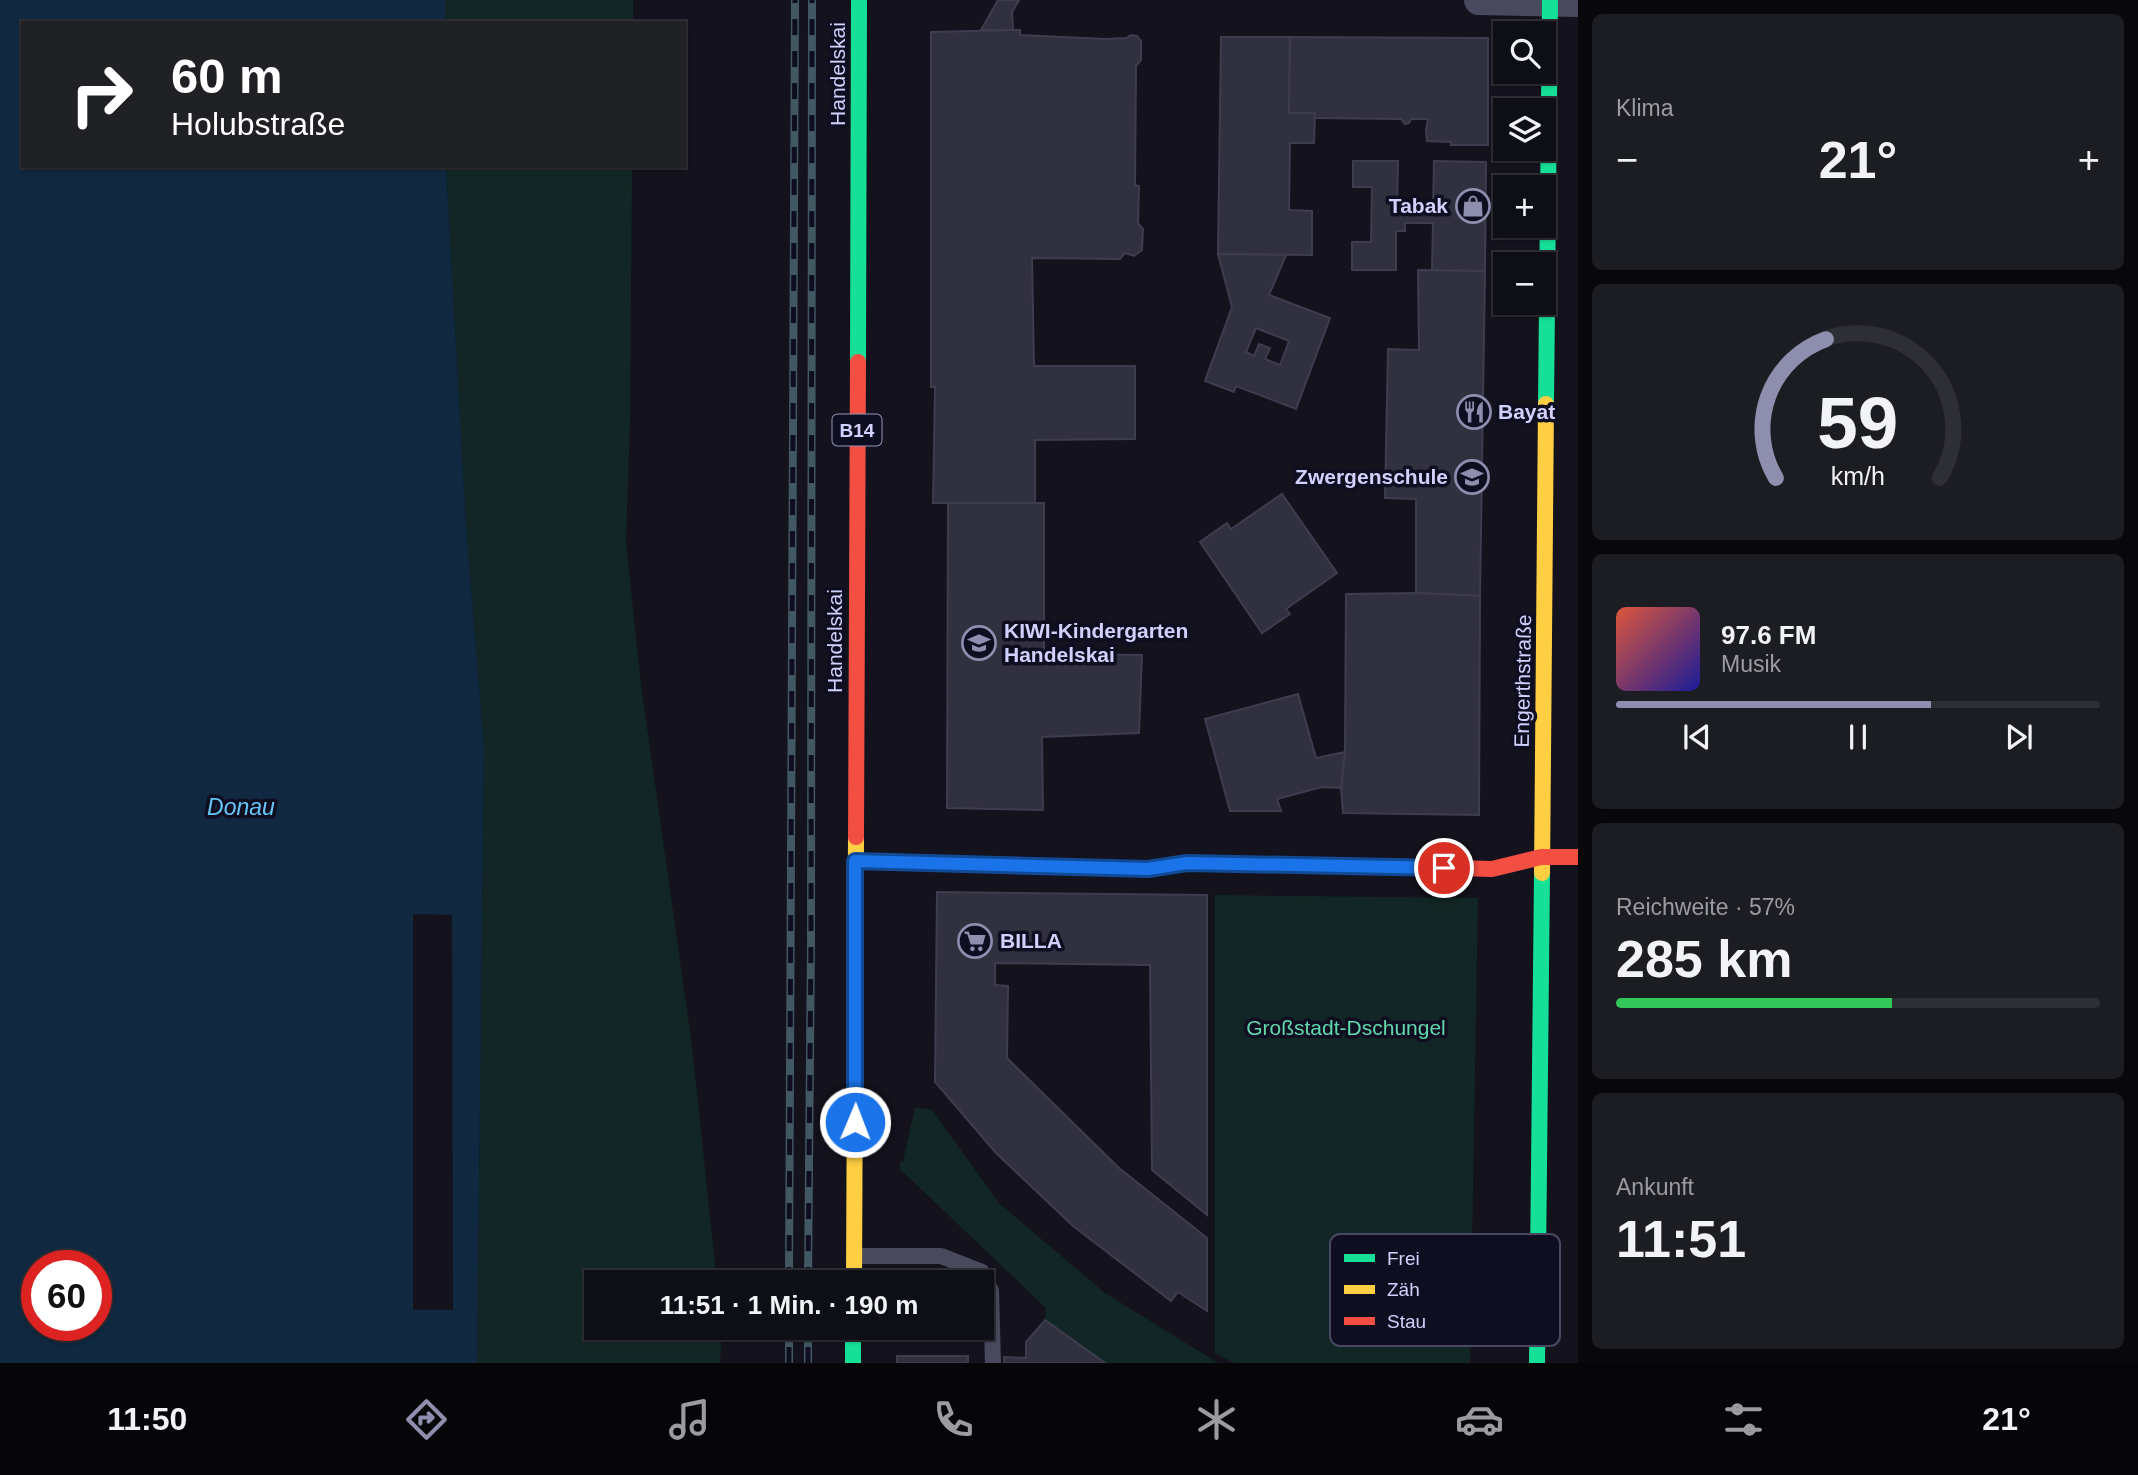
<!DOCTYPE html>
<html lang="de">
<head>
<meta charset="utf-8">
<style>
  :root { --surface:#0e0e16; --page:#1c1c23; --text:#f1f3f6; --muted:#9b9ca1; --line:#2e2e35; --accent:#8e8eaf }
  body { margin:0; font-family:Helvetica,sans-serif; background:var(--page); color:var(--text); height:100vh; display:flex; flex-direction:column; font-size:26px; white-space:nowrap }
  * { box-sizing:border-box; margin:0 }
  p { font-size:23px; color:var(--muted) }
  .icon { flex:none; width:38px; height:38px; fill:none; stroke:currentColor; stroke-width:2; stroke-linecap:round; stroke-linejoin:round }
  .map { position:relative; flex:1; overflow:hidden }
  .drawer { display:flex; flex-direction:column; gap:14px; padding:14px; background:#08080c; width:560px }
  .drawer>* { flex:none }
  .top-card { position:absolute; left:21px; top:21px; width:665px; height:147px; border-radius:0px; box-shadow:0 2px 5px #0004,0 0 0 2px var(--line); background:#202124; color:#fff; overflow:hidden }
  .controls { position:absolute; left:1493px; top:21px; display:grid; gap:14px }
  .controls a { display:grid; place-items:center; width:63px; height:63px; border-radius:0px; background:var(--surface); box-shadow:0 2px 5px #0004,0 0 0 2px var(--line); font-size:35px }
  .speed { position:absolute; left:21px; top:1250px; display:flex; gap:14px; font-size:35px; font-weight:700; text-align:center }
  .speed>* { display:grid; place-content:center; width:91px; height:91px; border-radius:50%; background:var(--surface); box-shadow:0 2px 5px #0004,0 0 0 2px var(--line); line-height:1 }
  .speed .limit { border:10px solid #d22; background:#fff; color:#111 }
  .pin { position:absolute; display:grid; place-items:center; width:60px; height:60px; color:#fff; margin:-30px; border:4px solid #fff; border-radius:50%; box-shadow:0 2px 7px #0007 }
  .me { position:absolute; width:77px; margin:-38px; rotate:1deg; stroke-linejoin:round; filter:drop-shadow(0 0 5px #0008) }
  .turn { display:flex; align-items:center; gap:24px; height:147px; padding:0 35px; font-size:32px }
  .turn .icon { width:91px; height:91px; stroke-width:2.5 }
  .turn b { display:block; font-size:49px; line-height:60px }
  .big { font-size:52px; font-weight:700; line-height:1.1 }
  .drawer .card { flex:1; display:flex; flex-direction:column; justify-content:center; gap:10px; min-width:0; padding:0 24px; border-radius:10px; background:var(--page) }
  .drawer .dial { align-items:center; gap:0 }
  .dial svg { height:182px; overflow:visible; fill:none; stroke:var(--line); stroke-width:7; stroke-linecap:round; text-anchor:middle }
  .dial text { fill:var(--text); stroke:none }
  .song { display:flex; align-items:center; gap:21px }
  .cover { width:84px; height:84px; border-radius:10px; background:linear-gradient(135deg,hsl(10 70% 55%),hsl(240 70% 35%)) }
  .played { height:7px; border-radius:4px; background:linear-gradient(90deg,var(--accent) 65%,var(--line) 65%) }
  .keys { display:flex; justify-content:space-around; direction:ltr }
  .heat { display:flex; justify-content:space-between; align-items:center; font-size:38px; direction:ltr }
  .charge { height:10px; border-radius:5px; background:linear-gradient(90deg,#34c759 57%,var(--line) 0) }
  .trip { position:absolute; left:584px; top:1270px; width:410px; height:70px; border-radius:0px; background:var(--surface); box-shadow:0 2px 5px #0004,0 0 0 2px var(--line); font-weight:700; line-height:70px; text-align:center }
  .dock { display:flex; height:112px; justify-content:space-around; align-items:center; background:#060609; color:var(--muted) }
  .dock .icon { width:49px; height:49px }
  .dock .current { color:var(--accent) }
  .dock b { font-size:32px; color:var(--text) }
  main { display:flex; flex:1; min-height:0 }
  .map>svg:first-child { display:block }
  .green { fill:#122725 }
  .water { fill:#102840; fill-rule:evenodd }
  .pier { fill:#13121d }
  .building { fill:#31303f; stroke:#3e3d50; stroke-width:2; fill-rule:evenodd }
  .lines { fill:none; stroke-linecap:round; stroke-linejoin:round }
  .lane { stroke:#48495d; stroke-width:16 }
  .street { stroke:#48495d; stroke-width:30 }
  .fast { stroke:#16e098; stroke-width:16 }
  .slow { stroke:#ffcf43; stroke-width:16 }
  .jam { stroke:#f24e42; stroke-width:16 }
  .rail-casing { stroke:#415863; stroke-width:8 }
  .rail { stroke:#0f0e21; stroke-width:5; stroke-dasharray:16; stroke-linecap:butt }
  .route-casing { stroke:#114b97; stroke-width:18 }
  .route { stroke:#1a73e8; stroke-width:12 }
  .labels { text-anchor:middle; stroke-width:7; stroke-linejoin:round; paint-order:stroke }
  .shield { fill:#0f0e21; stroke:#9696bb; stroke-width:2 }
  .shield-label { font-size:19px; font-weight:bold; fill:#d0d1fd }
  .street-label { font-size:21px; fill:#d0d1fd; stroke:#0f0e21 }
  .poi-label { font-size:21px; font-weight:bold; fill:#d0d1fd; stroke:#0f0e21; text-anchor:start }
  .park-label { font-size:21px; fill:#60d8ab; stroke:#0f0e21 }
  .water-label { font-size:23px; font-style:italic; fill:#64c6f7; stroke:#0f0e21 }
  .key { fill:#0f0e21; stroke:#494863; stroke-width:2 }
  .key-label { font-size:19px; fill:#d0d1fd }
</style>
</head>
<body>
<main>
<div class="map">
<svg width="1578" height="1363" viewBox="0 0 1578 1363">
  <rect width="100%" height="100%" fill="#13121d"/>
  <g class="green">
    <rect x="445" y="0" width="188" height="23"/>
    <polygon points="446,166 632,166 630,423 626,542 641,685 692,1046 717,1283 597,1283 597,1328 722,1328 720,1363 477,1363 484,748 466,524"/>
    <polygon points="1215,895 1478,898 1470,1363 1234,1363 1215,1353"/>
    <polygon points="915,1107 932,1110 999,1203 1105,1293 1218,1363 1105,1363 1045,1320 1046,1308 900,1169 900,1162 903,1162"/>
  </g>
  <path class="water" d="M0 0H445V23H23V166H446L466 524 484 748 477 1363H0ZM37 1265H96V1325H37Z"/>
  <polygon class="pier" points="413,914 452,915 453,1310 413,1310"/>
  <g class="building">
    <polygon points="998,0 1019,0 1012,12 1013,30 981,30"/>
    <polygon points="1013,30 1020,30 1020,35 1105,39 1126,38 1131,35 1137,36 1141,41 1141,60 1136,66 1135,185 1139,186 1138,223 1143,229 1142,250 1134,256 1125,253 1120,259 1032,258 1034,366 1135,366 1135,439 1035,440 1035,503 933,503 935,387 931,387 931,32"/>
    <polygon points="1221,37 1290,37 1289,113 1315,113 1314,143 1290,143 1289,210 1312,211 1312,255 1218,254"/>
    <polygon points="1290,37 1488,38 1488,145 1451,145 1451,142 1427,141 1426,130 1428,119 1411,119 1409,123 1405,124 1401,119 1314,118 1315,113 1289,113"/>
    <polygon points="1353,161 1398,161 1397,207 1433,207 1434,161 1486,162 1485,271 1432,271 1433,223 1405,223 1405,231 1396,231 1396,270 1352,270 1352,242 1371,242 1372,187 1353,187"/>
    <path d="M1218 254 1286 255 1269 295 1330 318 1296 409 1236 386 1234 392 1205 381 1232 307ZM1256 328 1289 341 1280 365 1265 359 1270 348 1259 344 1254 356 1246 352Z"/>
    <polygon points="1418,270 1485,271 1480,596 1416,593 1416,499 1385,498 1388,349 1419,350"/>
    <polygon points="1282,494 1337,573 1286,609 1290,614 1262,633 1200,542 1227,523 1231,529"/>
    <polygon points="948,503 1044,503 1044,654 1142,655 1139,733 1042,737 1043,810 947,808"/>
    <polygon points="1416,593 1480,596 1479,815 1343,813 1341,788 1345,752 1346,594"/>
    <polygon points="1298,694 1316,758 1345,752 1341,788 1322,787 1277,799 1281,811 1230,811 1205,719"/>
    <polygon points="937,892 1207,895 1207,1215 1152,1170 1150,965 995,963 995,985 1008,986 1007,1058 1119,1168 1207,1238 1207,1311 1178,1292 1171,1301 1073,1226 996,1153 935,1082"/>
    <polygon points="1045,1320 1105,1363 1004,1363 1004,1357 1026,1358 1026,1342"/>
    <rect x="897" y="1356" width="71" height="7"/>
  </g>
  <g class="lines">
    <polyline class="lane" points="854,1256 941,1256 982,1272 991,1291 993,1363"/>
    <polyline class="street" points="1479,0 1578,2"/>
    <g class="fast">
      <polyline points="858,362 859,0"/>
      <polyline points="1546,404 1550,0"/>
      <polyline points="855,861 1148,869 1187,863 1457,868"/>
      <polyline points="853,1328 853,1363"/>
      <polyline points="1537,1363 1542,873"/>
    </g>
    <g class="slow">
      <polyline points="1542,873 1546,404"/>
      <polyline points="854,1283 856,837"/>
    </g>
    <g class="jam">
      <polyline points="856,837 858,362"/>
      <polyline points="1457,868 1492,869 1541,857 1578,857"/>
    </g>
    <g class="rail-casing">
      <g id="rail">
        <polyline points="789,1283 795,0"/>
        <polyline points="808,1283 811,943 812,0"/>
        <polyline points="789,1363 789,1328"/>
        <polyline points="808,1363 808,1328"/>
      </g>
    </g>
    <use href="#rail" class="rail"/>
  </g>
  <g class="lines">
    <g class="route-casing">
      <polyline id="route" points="855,1122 855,861 1148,869 1187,863 1444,868"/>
    </g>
    <use href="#route" class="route"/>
  </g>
  <defs>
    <g id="shop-ring" transform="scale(1.75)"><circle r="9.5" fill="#0f0e21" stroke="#8e8eaf" stroke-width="1.5"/><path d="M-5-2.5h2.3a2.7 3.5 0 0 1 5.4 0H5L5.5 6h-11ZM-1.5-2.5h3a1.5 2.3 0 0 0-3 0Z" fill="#8e8eaf"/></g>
    <g id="restaurant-ring" transform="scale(1.75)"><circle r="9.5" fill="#0f0e21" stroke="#8e8eaf" stroke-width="1.5"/><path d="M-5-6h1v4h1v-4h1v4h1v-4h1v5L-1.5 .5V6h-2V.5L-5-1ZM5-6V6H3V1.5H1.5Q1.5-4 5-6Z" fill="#8e8eaf"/></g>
    <g id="school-ring" transform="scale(1.75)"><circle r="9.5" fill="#0f0e21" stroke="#8e8eaf" stroke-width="1.5"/><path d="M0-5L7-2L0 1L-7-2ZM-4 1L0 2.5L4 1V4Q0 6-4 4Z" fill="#8e8eaf"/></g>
    <g id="supermarket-ring" transform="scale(1.75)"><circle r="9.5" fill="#0f0e21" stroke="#8e8eaf" stroke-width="1.5"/><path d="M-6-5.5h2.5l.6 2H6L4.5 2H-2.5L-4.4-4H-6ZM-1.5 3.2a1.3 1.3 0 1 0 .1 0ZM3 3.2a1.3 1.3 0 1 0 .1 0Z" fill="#8e8eaf"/></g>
  </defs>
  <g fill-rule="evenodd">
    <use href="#shop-ring" x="1473" y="206"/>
    <use href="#restaurant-ring" x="1474" y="412"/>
    <use href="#school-ring" x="1472" y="477"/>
    <use href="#school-ring" x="979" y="643"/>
    <use href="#supermarket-ring" x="975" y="941"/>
  </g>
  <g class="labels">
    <rect class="shield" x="832.5" y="414.5" width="49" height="31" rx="5"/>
    <g class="shield-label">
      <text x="857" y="437">B14</text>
    </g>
    <g class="street-label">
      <text transform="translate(838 74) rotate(-90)" y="7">Handelskai</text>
      <text transform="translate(835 641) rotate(-90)" y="7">Handelskai</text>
      <text transform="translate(1523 681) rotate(-89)" y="7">Engerthstraße</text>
    </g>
    <g class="poi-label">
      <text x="1448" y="213" text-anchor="end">Tabak</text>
      <text x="1498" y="419">Bayat</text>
      <text x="1448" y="484" text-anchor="end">Zwergenschule</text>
      <text x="1004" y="638">KIWI-Kindergarten<tspan x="1004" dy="24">Handelskai</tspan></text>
      <text x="1000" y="948">BILLA</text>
    </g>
    <g class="park-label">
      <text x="1346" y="1035">Großstadt-Dschungel</text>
    </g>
    <g class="water-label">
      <text x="241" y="815">Donau</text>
    </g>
  </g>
  <rect x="1330" y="1234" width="230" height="112" rx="10" class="key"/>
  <rect x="1344" y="1254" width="31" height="8" fill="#16e098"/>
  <rect x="1344" y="1285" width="31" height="9" fill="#ffcf43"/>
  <rect x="1344" y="1317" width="31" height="8" fill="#f24e42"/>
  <g class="key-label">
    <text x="1387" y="1265">Frei</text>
    <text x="1387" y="1296">Zäh</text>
    <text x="1387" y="1328">Stau</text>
  </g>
</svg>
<div class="controls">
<a><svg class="icon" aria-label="search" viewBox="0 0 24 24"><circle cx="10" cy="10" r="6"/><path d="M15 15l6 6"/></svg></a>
<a><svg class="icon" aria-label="layers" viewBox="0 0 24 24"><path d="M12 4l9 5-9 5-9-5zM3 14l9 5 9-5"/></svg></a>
<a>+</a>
<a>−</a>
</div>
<div class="speed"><div class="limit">60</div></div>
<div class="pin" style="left:1444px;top:868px;background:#d93025"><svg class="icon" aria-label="arrive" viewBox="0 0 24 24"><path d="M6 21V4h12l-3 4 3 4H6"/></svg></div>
<svg class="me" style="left:855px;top:1122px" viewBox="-20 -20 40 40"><circle r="17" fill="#1a73e8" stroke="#fff" stroke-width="3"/><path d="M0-11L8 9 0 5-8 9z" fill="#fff"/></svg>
<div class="trip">11:51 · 1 Min. · 190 m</div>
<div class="top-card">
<div class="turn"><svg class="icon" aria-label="right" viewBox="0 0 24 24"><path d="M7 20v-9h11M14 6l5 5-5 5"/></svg><div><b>60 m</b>Holubstraße</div></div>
</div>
</div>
<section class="drawer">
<div class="card"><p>Klima</p>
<div class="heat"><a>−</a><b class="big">21°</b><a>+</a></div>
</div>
<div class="card dial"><svg viewBox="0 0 100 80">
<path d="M14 69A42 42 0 1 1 86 69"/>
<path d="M14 69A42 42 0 0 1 36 8" stroke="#8e8eaf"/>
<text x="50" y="56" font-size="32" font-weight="700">59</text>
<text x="50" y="72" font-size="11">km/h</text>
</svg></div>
<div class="card">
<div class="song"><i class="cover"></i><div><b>97.6 FM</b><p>Musik</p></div></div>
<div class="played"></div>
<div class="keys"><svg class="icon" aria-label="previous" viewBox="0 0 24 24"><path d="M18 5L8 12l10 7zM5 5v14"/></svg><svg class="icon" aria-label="pause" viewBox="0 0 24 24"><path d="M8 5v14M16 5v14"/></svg><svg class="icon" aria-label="next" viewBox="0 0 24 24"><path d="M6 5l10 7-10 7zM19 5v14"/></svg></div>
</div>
<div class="card"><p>Reichweite · 57%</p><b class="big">285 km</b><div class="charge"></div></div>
<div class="card"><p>Ankunft</p><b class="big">11:51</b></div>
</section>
</main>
<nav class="dock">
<b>11:50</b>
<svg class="icon current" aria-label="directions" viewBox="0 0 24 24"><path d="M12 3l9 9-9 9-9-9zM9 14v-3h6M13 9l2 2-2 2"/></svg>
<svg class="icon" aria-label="music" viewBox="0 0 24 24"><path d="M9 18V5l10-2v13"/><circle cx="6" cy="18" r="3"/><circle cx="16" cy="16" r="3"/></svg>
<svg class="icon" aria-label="phone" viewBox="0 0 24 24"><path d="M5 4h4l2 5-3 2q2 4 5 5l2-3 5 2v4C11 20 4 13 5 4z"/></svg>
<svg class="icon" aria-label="climate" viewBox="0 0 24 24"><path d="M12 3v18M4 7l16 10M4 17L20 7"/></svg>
<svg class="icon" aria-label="car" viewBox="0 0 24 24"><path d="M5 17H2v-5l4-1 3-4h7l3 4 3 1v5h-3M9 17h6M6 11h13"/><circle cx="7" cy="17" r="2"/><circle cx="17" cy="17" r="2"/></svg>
<svg class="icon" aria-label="filters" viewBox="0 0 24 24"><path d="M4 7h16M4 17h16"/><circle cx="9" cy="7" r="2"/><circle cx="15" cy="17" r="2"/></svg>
<b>21°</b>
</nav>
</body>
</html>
